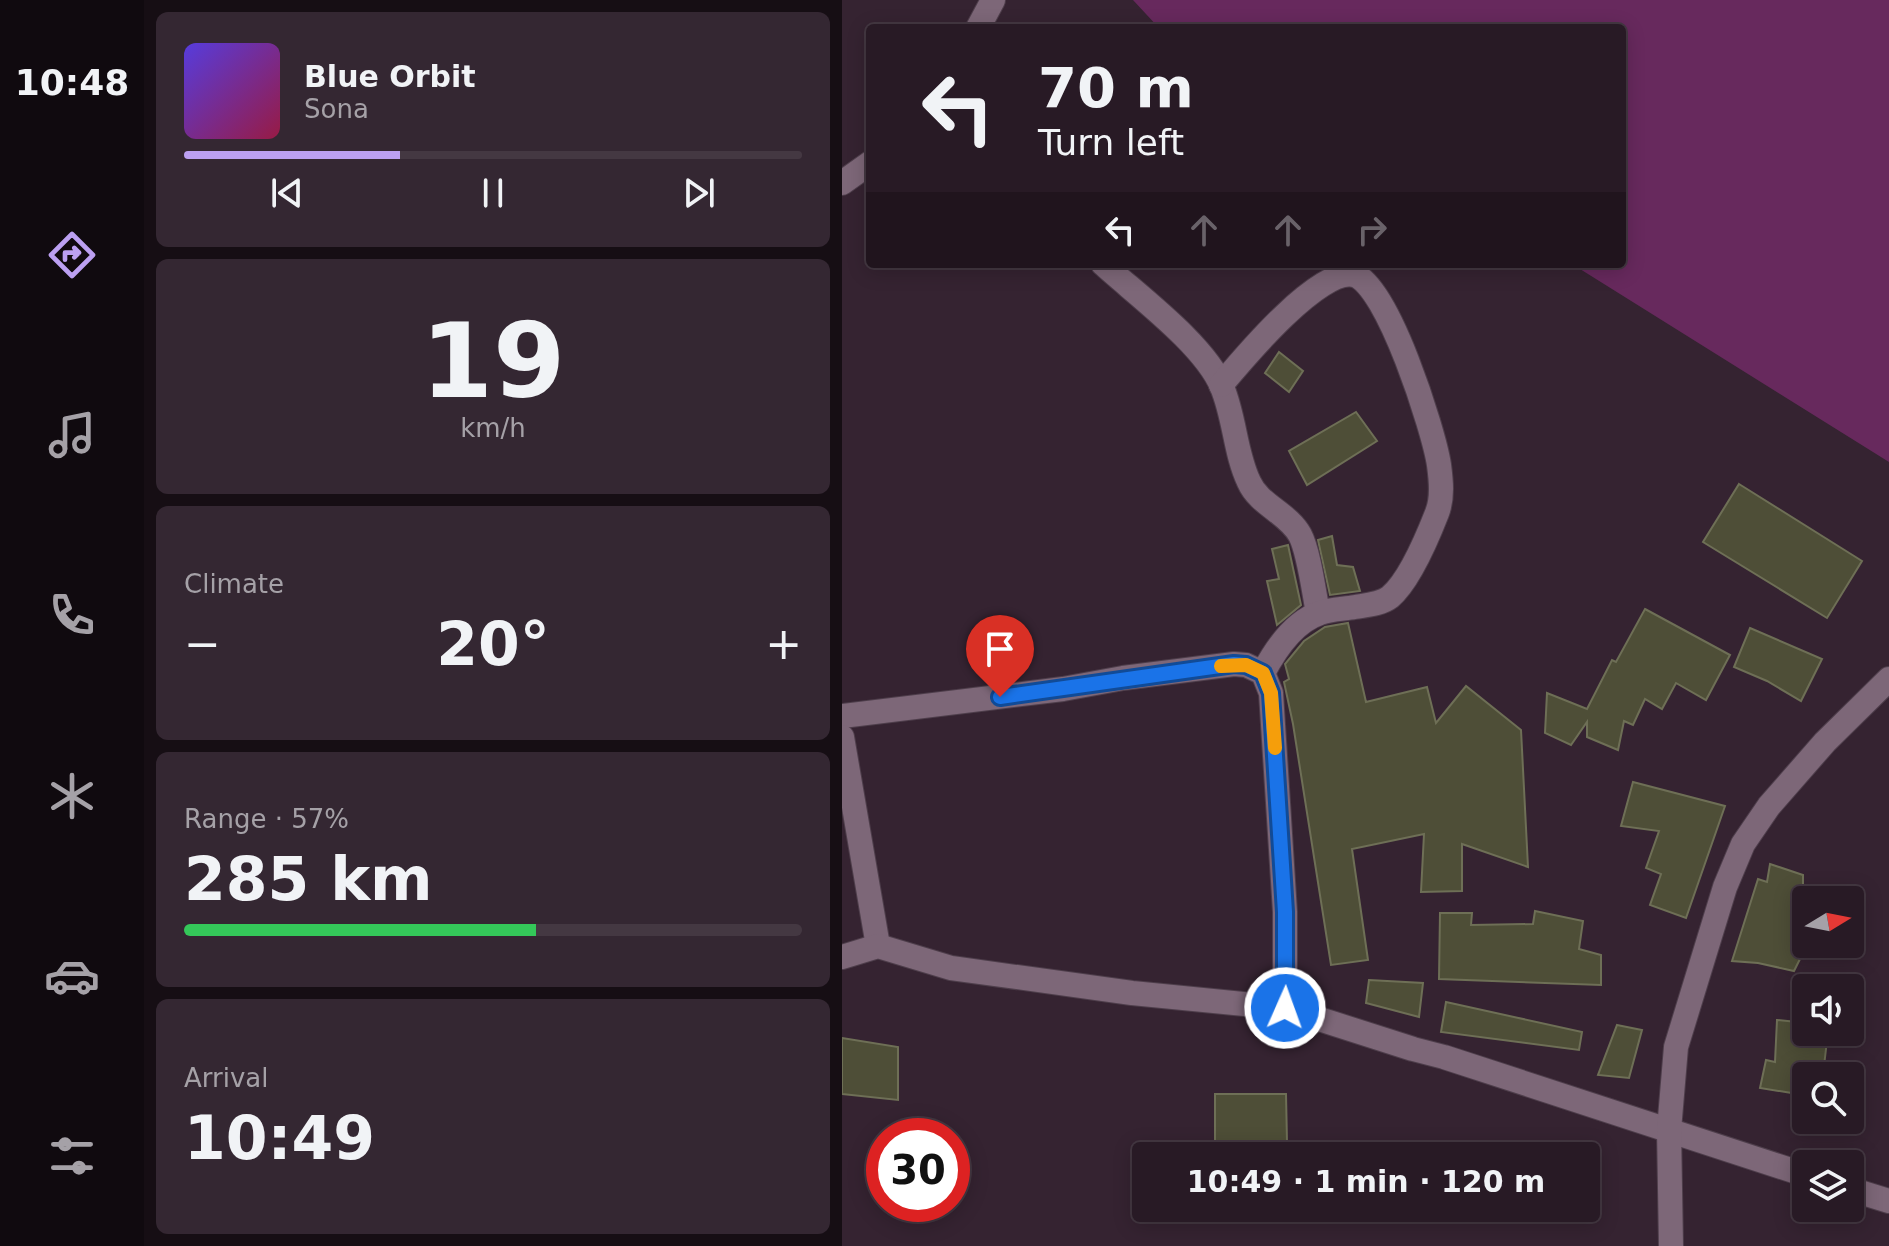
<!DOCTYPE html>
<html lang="en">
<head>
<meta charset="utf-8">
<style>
  :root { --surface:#281a25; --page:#342732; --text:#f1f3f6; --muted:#a5a1a7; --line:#443842; --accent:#bca0f2 }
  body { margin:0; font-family:"DejaVu Sans",sans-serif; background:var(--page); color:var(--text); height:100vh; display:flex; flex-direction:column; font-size:30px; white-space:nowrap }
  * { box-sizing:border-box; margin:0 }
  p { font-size:26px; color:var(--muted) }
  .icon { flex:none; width:44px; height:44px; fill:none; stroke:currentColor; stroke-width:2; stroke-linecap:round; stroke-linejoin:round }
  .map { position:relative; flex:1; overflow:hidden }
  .sheet { display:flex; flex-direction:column; gap:12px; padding:12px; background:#160e14; width:698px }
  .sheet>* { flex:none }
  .top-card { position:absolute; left:24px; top:24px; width:760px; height:244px; border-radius:8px; box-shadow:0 4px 20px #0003,0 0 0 2px var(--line); background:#281a25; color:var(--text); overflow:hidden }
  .needle { width:52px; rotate:80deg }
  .buttons { position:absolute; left:950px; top:886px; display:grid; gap:16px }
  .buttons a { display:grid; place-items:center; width:72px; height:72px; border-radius:8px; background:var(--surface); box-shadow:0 4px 20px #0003,0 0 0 2px var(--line); font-size:40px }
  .speed { position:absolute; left:24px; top:1118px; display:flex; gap:16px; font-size:40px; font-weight:700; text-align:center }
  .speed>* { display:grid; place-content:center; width:104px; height:104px; border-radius:50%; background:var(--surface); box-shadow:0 4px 20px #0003,0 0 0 2px var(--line); line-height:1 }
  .speed .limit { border:12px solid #d22; background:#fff; color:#111 }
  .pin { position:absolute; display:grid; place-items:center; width:68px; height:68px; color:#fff; margin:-82px -34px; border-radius:50% 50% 50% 0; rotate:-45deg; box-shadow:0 0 8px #0007 }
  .pin .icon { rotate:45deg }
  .me { position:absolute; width:88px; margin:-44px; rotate:2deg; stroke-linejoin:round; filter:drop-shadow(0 0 6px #0008) }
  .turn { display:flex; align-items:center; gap:28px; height:168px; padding:0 40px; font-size:36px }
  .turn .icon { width:104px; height:104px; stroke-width:2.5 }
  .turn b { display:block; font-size:56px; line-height:68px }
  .lanes { display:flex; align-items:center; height:76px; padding:0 40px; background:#0003; justify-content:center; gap:40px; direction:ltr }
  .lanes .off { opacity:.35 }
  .big { font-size:60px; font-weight:600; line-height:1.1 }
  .sheet .tile { flex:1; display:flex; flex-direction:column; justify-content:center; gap:12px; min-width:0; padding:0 28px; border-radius:12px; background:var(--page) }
  .sheet .dial { align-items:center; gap:0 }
  .dial b { font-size:104px; line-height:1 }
  .song { display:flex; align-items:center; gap:24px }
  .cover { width:96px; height:96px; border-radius:12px; background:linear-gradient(135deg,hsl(250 70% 55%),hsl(340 70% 35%)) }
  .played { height:8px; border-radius:4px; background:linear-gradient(90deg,var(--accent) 35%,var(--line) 35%) }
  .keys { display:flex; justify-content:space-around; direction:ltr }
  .heat { display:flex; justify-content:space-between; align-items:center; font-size:44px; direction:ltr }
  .charge { height:12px; border-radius:6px; background:linear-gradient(90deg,#34c759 57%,var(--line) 0) }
  .trip { position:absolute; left:290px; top:1142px; width:468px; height:80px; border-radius:8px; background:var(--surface); box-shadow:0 4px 20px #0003,0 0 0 2px var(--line); font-weight:600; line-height:80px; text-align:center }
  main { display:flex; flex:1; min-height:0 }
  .tab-bar { display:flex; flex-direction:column; width:144px; justify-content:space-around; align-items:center; background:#100a0f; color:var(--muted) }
  .tab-bar .icon { width:56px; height:56px }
  .tab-bar .active { color:var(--accent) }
  .tab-bar b { font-size:36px; color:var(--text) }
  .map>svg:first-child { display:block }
  .water { fill:#67295d }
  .building { fill:#4e4e37; stroke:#6e6f56; stroke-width:2 }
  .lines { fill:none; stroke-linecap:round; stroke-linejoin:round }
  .minor-casing { stroke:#4e3e4b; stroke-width:26 }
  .minor { stroke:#7d6778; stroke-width:24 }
  .route-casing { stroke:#114b97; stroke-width:20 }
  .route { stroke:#1a73e8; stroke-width:14 }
  .slow { stroke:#f59e0b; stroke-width:14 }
</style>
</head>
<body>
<main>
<nav class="tab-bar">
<b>10:48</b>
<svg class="icon active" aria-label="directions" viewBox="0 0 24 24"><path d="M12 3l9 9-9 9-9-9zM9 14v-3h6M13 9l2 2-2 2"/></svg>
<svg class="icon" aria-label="music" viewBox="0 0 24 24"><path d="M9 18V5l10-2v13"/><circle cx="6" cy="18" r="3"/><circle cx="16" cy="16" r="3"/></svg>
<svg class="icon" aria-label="phone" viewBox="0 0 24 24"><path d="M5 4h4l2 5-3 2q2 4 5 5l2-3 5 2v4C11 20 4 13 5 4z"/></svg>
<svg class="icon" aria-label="climate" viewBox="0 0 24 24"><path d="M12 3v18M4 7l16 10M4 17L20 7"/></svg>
<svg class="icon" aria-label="car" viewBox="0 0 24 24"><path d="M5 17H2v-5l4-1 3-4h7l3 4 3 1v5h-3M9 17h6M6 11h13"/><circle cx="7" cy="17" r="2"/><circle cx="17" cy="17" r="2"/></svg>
<svg class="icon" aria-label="filters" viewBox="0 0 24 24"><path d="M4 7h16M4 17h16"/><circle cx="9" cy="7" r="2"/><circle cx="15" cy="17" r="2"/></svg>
</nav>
<section class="sheet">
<div class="tile">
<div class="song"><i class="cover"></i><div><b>Blue Orbit</b><p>Sona</p></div></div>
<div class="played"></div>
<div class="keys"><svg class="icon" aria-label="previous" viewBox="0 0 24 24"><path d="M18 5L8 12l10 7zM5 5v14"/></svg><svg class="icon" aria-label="pause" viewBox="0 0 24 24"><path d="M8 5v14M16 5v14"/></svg><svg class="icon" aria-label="next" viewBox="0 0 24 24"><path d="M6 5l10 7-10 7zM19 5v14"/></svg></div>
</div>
<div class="tile dial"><b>19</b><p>km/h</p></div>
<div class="tile"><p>Climate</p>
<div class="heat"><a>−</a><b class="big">20°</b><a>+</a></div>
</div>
<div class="tile"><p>Range · 57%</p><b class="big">285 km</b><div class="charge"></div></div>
<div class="tile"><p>Arrival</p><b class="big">10:49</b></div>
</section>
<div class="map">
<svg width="1047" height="1246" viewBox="0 0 1047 1246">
  <rect width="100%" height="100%" fill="#352331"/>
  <polygon class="water" points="291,0 1047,0 1047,462 730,264 780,264 780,28 317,28"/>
  <g class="building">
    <polygon points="437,352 461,371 447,392 423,373"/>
    <polygon points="514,412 535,441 465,485 447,451"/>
    <polygon points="897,484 1020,561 985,618 861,542"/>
    <polygon points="490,536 495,565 511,567 518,591 488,595 476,540"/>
    <polygon points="446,545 459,605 435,625 425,581 437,579 430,549"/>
    <polygon points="803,609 888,655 864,700 834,683 820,709 803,699 791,725 782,721 776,750 745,737 745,722 729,745 703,733 705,693 745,709 770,660 774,662"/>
    <polygon points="506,623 524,702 585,687 594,723 624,686 679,730 686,867 620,844 620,891 579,892 582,834 510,849 526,960 489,965 451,724 442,682 447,679 443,664 462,641 483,627"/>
    <polygon points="908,628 980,659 959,701 925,681 892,667"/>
    <polygon points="791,782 883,806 844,918 808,905 819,874 804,868 817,831 779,826"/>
    <polygon points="928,864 961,875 961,953 952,971 916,963 890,961 916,879 925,882"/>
    <polygon points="693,911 741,921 737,949 759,955 759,985 597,979 598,913 630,913 629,925 691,924"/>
    <polygon points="527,980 581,983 577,1017 524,1003"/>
    <polygon points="604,1002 740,1032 737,1050 599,1032"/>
    <polygon points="935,1020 964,1023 964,1032 986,1032 982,1066 960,1064 956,1094 918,1088 924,1060 933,1062"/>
    <polygon points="775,1025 800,1030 787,1078 756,1075"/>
    <polygon points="0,1038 56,1047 56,1100 0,1094"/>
    <polygon points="373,1094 444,1094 445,1142 373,1142"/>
  </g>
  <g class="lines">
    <g class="minor-casing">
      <g id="minor">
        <polyline points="136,28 151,0"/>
        <polyline points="0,183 28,163"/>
        <path d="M261 264C295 295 363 345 380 387 393 418 393 453 407 482 417 505 446 513 458 535 467 552 472 593 476 613"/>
        <path d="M379 385C400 360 477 267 512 275 545 283 592 431 597 465 599 480 601 498 595 513 586 536 567 581 548 597 539 604 525 605 513 607 502 609 489 609 478 613 451 622 433 650 421 673"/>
        <polyline points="0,716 221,689 281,678 392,664 404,665 421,673 429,693 443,912 443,1008"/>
        <polyline points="0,737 36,946"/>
        <polyline points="0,957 36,946 109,968 290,993 443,1008 571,1049 602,1057 964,1175"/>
        <polyline points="1008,1189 1047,1201"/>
        <polyline points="829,1246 827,1130 834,1047 883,887 901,844 927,806 983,742 1047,679"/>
      </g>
    </g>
    <use href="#minor" class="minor"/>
  </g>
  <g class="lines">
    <g class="route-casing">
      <polyline id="route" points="158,697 392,664 404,665 421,673 429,693 443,912 443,1008"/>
    </g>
    <use href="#route" class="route"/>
    <polyline class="slow" points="379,666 404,665 421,673 429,693 433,748"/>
  </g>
</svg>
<div class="buttons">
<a><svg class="needle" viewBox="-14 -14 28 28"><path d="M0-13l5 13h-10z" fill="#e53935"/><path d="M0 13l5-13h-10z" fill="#a5a1a7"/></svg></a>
<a><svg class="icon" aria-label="sound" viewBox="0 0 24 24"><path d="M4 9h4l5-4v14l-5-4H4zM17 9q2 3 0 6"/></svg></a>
<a><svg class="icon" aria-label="search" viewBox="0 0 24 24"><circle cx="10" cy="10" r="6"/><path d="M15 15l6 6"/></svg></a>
<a><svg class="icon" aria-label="layers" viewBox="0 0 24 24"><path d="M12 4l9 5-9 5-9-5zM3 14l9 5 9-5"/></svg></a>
</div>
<div class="speed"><div class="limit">30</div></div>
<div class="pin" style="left:158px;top:697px;background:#d93025"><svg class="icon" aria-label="arrive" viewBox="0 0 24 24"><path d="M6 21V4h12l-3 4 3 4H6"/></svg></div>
<svg class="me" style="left:443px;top:1008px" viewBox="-20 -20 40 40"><circle r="17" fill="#1a73e8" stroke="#fff" stroke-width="3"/><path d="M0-11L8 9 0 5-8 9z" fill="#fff"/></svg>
<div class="trip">10:49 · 1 min · 120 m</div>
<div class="top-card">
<div class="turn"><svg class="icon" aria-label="left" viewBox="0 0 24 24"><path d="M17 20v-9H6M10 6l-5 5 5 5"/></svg><div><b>70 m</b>Turn left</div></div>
<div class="lanes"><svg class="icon" aria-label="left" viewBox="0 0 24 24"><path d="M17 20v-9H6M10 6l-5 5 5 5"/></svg><svg class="icon off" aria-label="ahead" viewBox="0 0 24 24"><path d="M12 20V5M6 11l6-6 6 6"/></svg><svg class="icon off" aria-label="ahead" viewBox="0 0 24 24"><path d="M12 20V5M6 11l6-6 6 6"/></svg><svg class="icon off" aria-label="right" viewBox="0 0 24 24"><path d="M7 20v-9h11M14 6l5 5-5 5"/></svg></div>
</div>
</div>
</main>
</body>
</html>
